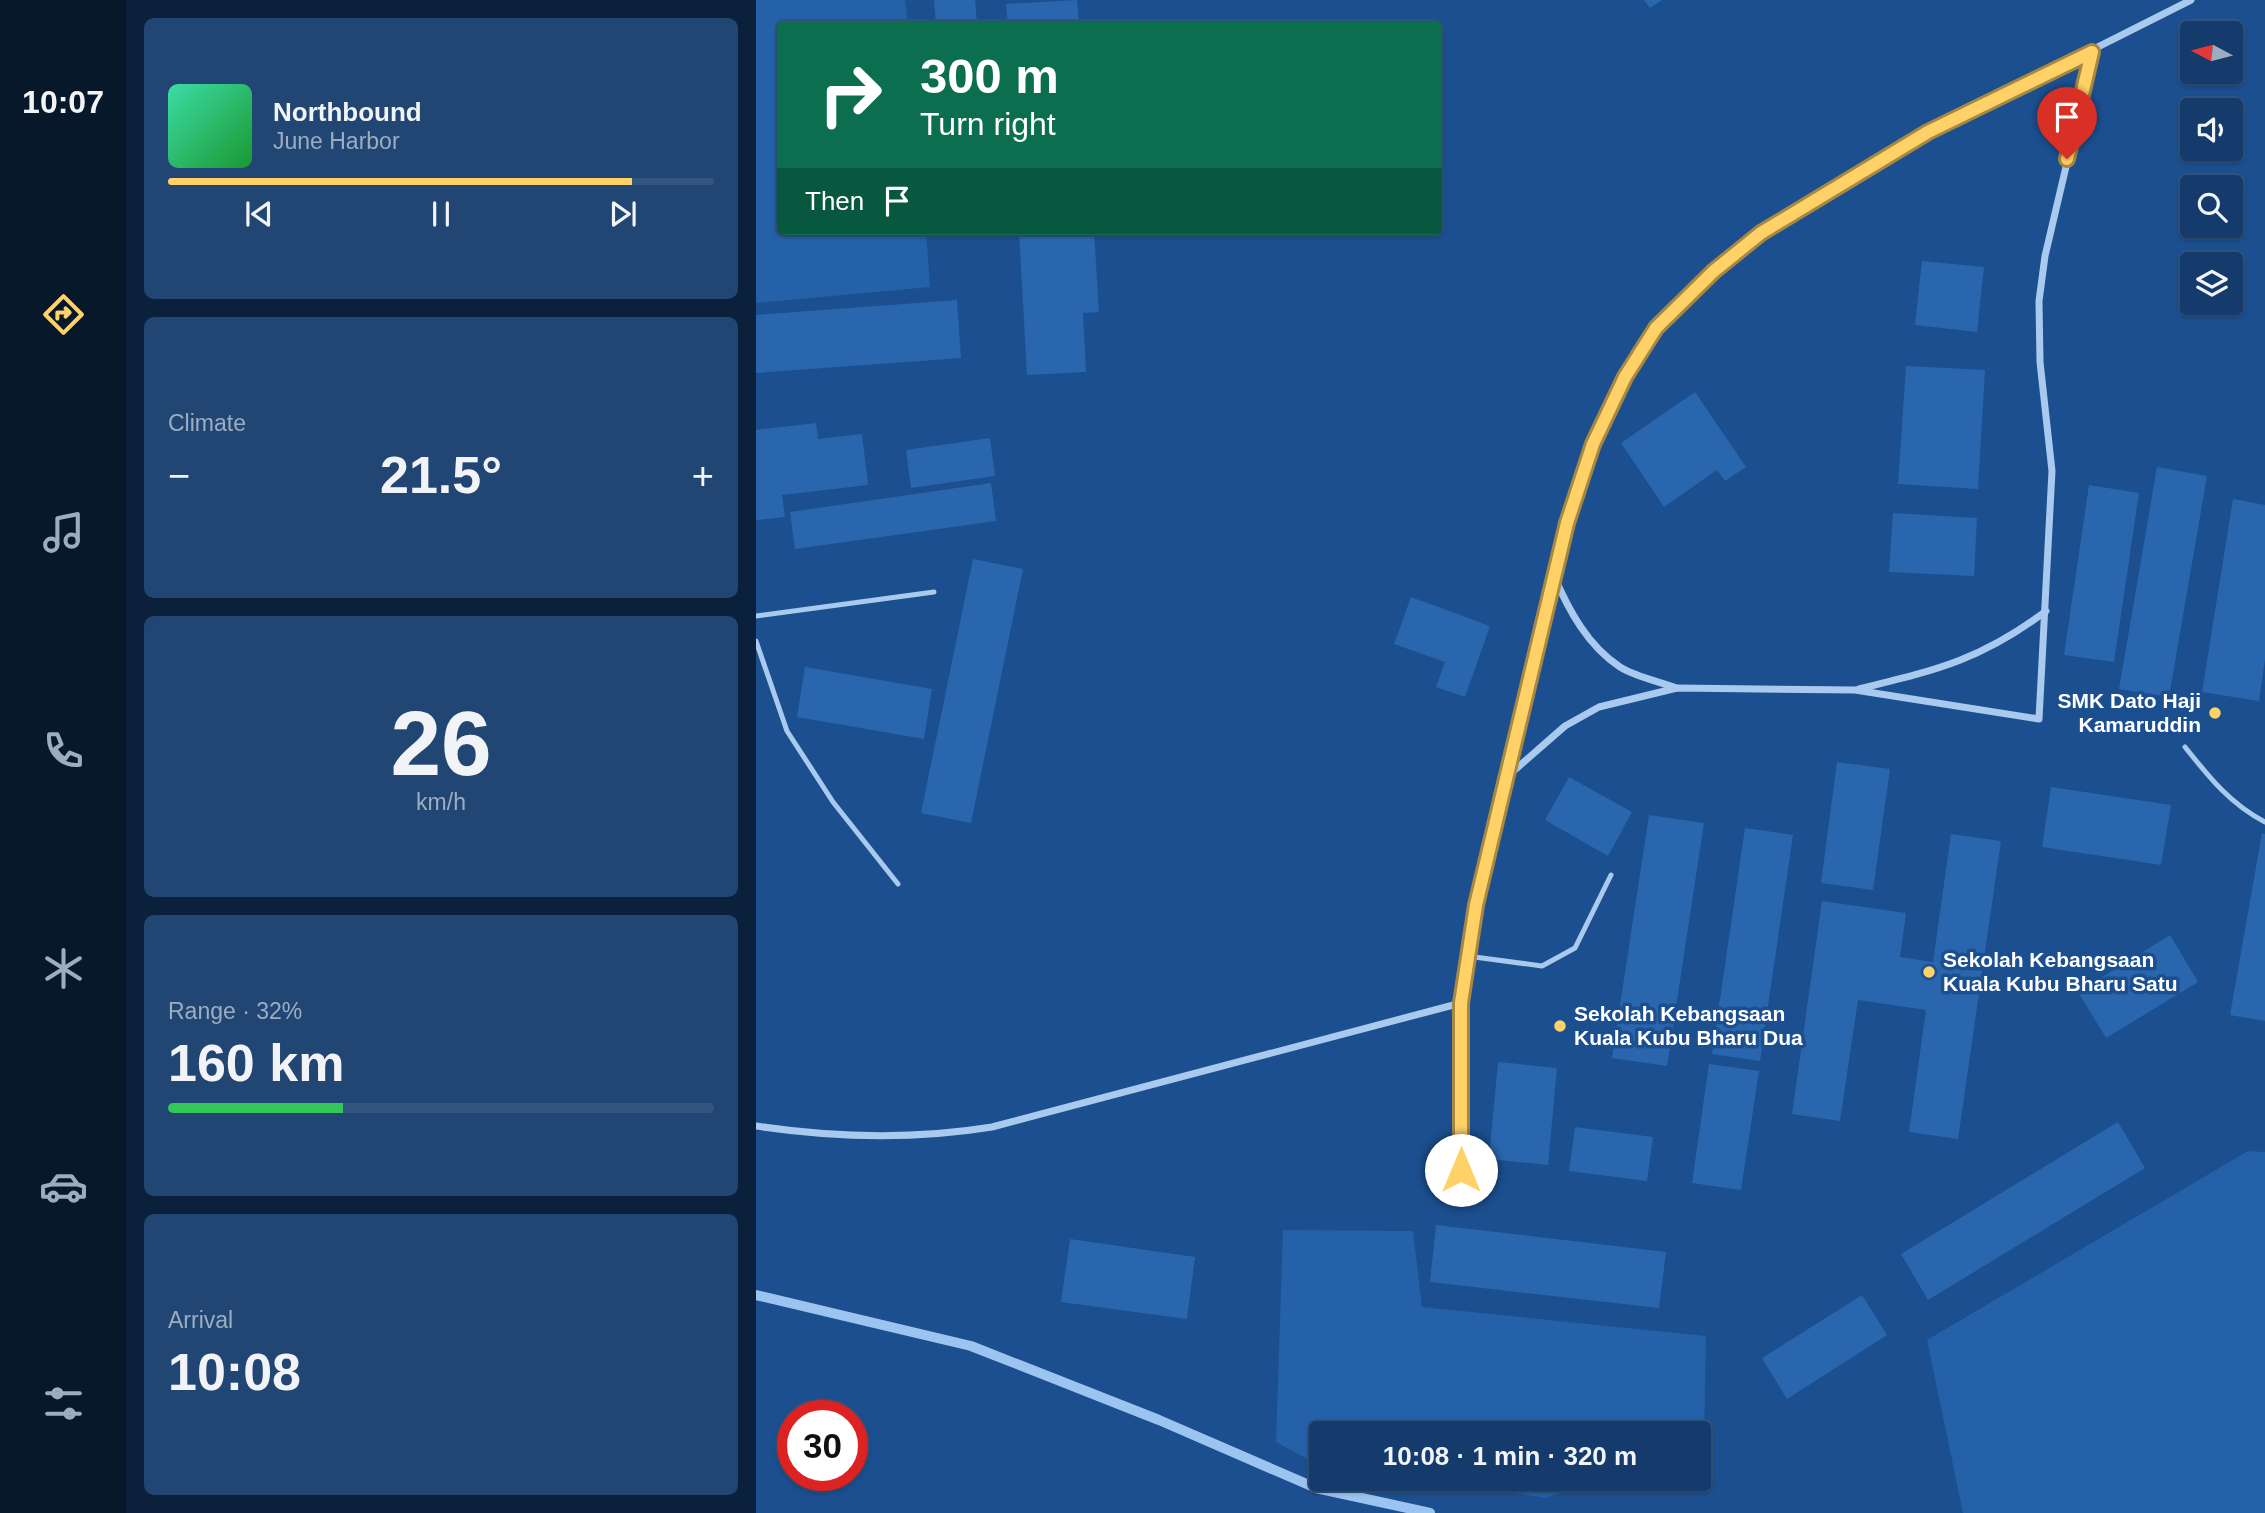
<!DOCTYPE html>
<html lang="en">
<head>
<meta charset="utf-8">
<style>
  :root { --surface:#143b6b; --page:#214673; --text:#f1f3f6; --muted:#9dadc1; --line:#33557e; --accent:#ffd166 }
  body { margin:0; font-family:Arial,sans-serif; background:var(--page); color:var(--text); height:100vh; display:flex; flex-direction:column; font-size:26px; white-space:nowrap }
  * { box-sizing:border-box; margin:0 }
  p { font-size:23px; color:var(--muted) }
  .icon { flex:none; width:38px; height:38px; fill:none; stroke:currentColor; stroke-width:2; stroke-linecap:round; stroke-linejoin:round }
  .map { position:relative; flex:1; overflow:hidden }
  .drawer { display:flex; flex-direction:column; gap:18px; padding:18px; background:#0b203b; width:630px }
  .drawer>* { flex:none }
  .top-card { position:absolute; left:21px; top:21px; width:665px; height:214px; border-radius:7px; box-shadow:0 2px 5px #0004,0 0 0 2px var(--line); background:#0b6e4f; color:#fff; overflow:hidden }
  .needle { width:46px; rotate:277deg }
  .controls { position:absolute; left:1424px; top:21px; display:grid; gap:14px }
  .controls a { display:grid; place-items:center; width:63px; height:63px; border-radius:7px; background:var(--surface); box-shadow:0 2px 5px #0004,0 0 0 2px var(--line); font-size:35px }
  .speed { position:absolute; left:21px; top:1400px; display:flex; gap:14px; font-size:35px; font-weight:700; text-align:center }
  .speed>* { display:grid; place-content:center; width:91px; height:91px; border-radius:50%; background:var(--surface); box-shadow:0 2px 5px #0004,0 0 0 2px var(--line); line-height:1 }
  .speed .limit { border:10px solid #d22; background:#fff; color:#111 }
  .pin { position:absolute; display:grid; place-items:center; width:60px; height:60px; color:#fff; margin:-72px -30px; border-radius:50% 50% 50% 0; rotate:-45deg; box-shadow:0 0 7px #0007 }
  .pin .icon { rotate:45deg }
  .me { position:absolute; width:77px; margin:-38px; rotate:0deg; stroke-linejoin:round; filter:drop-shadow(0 0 5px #0008) }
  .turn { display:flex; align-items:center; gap:24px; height:147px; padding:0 28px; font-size:32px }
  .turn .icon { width:91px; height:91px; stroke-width:2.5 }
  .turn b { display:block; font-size:49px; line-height:60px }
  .then { display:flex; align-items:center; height:66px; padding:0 28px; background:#0003; gap:14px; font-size:26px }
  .big { font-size:52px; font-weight:800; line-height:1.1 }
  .drawer .tile { flex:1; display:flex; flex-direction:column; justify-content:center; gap:10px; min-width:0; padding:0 24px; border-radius:10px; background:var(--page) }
  .drawer .dial { align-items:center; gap:0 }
  .dial b { font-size:91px; line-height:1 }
  .song { display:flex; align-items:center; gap:21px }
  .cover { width:84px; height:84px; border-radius:10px; background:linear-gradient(135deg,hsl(160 70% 55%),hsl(130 70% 35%)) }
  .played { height:7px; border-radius:4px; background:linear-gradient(90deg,var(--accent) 85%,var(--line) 85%) }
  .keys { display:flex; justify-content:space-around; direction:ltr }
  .heat { display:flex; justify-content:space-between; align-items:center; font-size:38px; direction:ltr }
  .charge { height:10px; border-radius:5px; background:linear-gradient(90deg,#34c759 32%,var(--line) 0) }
  .trip { position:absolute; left:553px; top:1421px; width:402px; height:70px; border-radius:7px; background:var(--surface); box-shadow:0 2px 5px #0004,0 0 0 2px var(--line); font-weight:800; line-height:70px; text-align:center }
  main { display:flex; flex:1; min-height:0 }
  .menu { display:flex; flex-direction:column; width:126px; justify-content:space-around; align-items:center; background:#08182b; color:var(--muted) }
  .menu .icon { width:49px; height:49px }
  .menu .selected { color:var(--accent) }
  .menu b { font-size:32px; color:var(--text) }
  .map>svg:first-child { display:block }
  .green { fill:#2461a8 }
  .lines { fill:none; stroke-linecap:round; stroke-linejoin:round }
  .stream { stroke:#9cc4f0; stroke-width:10 }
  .building { fill:#2a66ad }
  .lane { stroke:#a9c9ee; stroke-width:5 }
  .street { stroke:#a9c9ee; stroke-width:7 }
  .route-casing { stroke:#a68842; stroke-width:18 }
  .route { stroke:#ffd166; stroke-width:12 }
  .poi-dot { fill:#ffd166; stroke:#1b4f8f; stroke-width:2.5 }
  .labels { text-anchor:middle; stroke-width:7; stroke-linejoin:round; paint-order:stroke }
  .poi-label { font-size:21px; font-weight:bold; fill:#fff; stroke:#1b4f8f; text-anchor:start }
</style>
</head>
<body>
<main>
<nav class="menu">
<b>10:07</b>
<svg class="icon selected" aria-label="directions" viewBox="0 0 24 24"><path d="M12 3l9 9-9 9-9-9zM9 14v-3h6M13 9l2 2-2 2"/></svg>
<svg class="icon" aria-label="music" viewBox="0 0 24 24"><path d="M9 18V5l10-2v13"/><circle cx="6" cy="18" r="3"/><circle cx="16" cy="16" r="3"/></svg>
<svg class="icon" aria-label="phone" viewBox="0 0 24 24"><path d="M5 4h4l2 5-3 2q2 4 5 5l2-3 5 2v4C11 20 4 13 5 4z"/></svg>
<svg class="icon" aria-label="climate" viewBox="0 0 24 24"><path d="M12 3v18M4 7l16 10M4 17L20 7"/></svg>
<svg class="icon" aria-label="car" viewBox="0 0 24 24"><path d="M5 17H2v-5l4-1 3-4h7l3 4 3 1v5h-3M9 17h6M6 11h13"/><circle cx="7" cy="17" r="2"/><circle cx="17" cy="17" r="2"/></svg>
<svg class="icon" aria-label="filters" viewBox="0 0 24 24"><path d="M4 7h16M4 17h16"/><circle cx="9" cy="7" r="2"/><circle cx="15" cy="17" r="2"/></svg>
</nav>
<section class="drawer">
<div class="tile">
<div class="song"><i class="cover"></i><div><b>Northbound</b><p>June Harbor</p></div></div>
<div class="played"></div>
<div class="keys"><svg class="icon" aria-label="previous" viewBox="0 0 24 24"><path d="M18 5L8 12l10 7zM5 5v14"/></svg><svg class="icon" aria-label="pause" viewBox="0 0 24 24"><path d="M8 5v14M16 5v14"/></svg><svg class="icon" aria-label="next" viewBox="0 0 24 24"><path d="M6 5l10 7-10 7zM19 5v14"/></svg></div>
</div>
<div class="tile"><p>Climate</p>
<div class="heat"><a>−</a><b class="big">21.5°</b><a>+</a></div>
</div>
<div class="tile dial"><b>26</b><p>km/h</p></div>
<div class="tile"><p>Range · 32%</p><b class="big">160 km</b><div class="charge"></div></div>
<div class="tile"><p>Arrival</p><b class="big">10:08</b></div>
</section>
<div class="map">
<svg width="1509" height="1513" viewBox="0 0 1509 1513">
  <rect width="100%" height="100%" fill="#1b4f8f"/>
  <g class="green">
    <polygon points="0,0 149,0 152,24 24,24 24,231 170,231 174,287 0,303"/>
    <polygon points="1492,1151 1509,1152 1509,1513 1207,1513 1171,1340"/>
    <polygon points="527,1230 657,1231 666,1307 950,1336 948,1438 943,1440 943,1433 565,1433 565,1463 555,1461 520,1442"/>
    <polygon points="667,1479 841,1479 790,1498"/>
  </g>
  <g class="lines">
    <polyline class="stream" points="0,1295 215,1346 403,1420 560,1488 674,1513"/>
  </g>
  <g class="building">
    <polygon points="178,0 219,0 221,24 180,24"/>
    <polygon points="321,0 323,24 252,24 250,4"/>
    <polygon points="888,0 906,0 894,8"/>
    <polygon points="263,231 338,231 343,312 327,313 330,372 271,375"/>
    <polygon points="1166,261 1228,267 1221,332 1159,325"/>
    <polygon points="201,300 205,358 0,373 0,315"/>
    <polygon points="1150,366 1229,370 1222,489 1142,484"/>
    <polygon points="939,392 990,467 969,481 961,470 908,507 865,443"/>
    <polygon points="60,423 62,439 106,434 112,485 26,495 29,517 0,520 0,430"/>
    <polygon points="234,438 239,476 155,488 150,450"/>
    <polygon points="1401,467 1451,476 1413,697 1363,689"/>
    <polygon points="235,483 240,521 39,549 34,512"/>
    <polygon points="1333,485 1383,493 1358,662 1308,655"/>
    <polygon points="1477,499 1509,505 1509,659 1503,701 1446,692"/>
    <polygon points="1137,513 1221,518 1218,576 1133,572"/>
    <polygon points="217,559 267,569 215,823 165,813"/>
    <polygon points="655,597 734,626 709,697 680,687 689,662 638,644"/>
    <polygon points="49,667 176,689 168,739 41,717"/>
    <polygon points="1081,762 1134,769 1117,890 1065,883"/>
    <polygon points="813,777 876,812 852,856 789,820"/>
    <polygon points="1295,787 1415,805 1405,865 1286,847"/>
    <polygon points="893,815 948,823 911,1066 856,1058"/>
    <polygon points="989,828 1037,835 1004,1061 956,1054"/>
    <polygon points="1506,833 1509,834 1509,1021 1474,1015"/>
    <polygon points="1195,834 1245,841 1202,1139 1153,1132 1170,1010 1102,1000 1084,1121 1036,1114 1066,901 1150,913 1144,957 1177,962"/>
    <polygon points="1414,935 1442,982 1350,1038 1322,992"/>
    <polygon points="742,1062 801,1068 792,1165 733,1159"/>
    <polygon points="953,1064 1003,1071 985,1190 936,1183"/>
    <polygon points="1362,1122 1389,1168 1172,1300 1145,1254"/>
    <polygon points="819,1127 897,1137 891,1181 813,1171"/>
    <polygon points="680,1225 910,1252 903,1308 674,1282"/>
    <polygon points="314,1239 439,1257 431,1319 305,1302"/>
    <polygon points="1106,1295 1131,1335 1031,1399 1006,1358"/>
  </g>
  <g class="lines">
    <g class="lane">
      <polyline points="0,616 178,592"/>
      <polyline points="0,641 31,731 77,802 142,884"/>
      <path d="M1429 747C1453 777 1474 804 1509 822"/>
      <polyline points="711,956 786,966 819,948 855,875"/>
    </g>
    <g class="street">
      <path d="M798 576C813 611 832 646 864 667 880 677 902 681 920 688"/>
      <path d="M1103 689C1180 670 1225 660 1290 611"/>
      <polyline points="754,774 809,726 843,707 921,688 1099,690 1283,719 1296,471 1284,362 1283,301 1289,256 1337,52"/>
      <path d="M0 1126C80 1138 156 1140 236 1127L705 1003"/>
      <polyline points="705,1169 705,1003 720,905 811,523 837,444 869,377 900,328 958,271 1005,233 1173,132 1435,0"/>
    </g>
  </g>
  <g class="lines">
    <g class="route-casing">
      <polyline id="route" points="705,1170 705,1003 720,905 811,523 837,444 869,377 900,328 958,271 1005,233 1172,132 1336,52 1311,159"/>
    </g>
    <use href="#route" class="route"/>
  </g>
  <g class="poi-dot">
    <circle cx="1459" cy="713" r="7"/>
    <circle cx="1173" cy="972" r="7"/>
    <circle cx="804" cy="1026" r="7"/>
  </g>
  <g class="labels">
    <g class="poi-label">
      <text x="1445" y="708" text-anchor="end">SMK Dato Haji<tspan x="1445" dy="24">Kamaruddin</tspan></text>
      <text x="1187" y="967">Sekolah Kebangsaan<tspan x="1187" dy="24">Kuala Kubu Bharu Satu</tspan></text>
      <text x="818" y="1021">Sekolah Kebangsaan<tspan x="818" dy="24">Kuala Kubu Bharu Dua</tspan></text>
    </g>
  </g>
</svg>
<div class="controls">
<a><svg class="needle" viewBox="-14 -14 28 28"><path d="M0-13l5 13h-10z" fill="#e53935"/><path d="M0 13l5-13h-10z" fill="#9dadc1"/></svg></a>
<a><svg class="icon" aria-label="sound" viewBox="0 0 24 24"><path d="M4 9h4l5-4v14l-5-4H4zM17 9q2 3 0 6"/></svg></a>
<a><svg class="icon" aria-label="search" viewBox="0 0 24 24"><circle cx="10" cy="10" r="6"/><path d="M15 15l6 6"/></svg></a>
<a><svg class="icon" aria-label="layers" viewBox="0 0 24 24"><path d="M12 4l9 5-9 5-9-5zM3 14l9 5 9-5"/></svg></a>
</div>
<div class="speed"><div class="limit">30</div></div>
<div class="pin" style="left:1311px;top:159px;background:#d93025"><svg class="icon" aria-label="arrive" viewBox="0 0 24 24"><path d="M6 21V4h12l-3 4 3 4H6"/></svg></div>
<svg class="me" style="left:705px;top:1170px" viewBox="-20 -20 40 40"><circle r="19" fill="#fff"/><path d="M0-13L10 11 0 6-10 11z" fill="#ffd166"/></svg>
<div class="trip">10:08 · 1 min · 320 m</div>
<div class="top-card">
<div class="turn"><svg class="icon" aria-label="right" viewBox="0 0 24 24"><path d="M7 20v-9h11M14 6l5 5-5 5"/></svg><div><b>300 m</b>Turn right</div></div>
<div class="then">Then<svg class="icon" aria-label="arrive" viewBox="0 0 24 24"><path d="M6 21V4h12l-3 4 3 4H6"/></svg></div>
</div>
</div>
</main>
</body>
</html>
